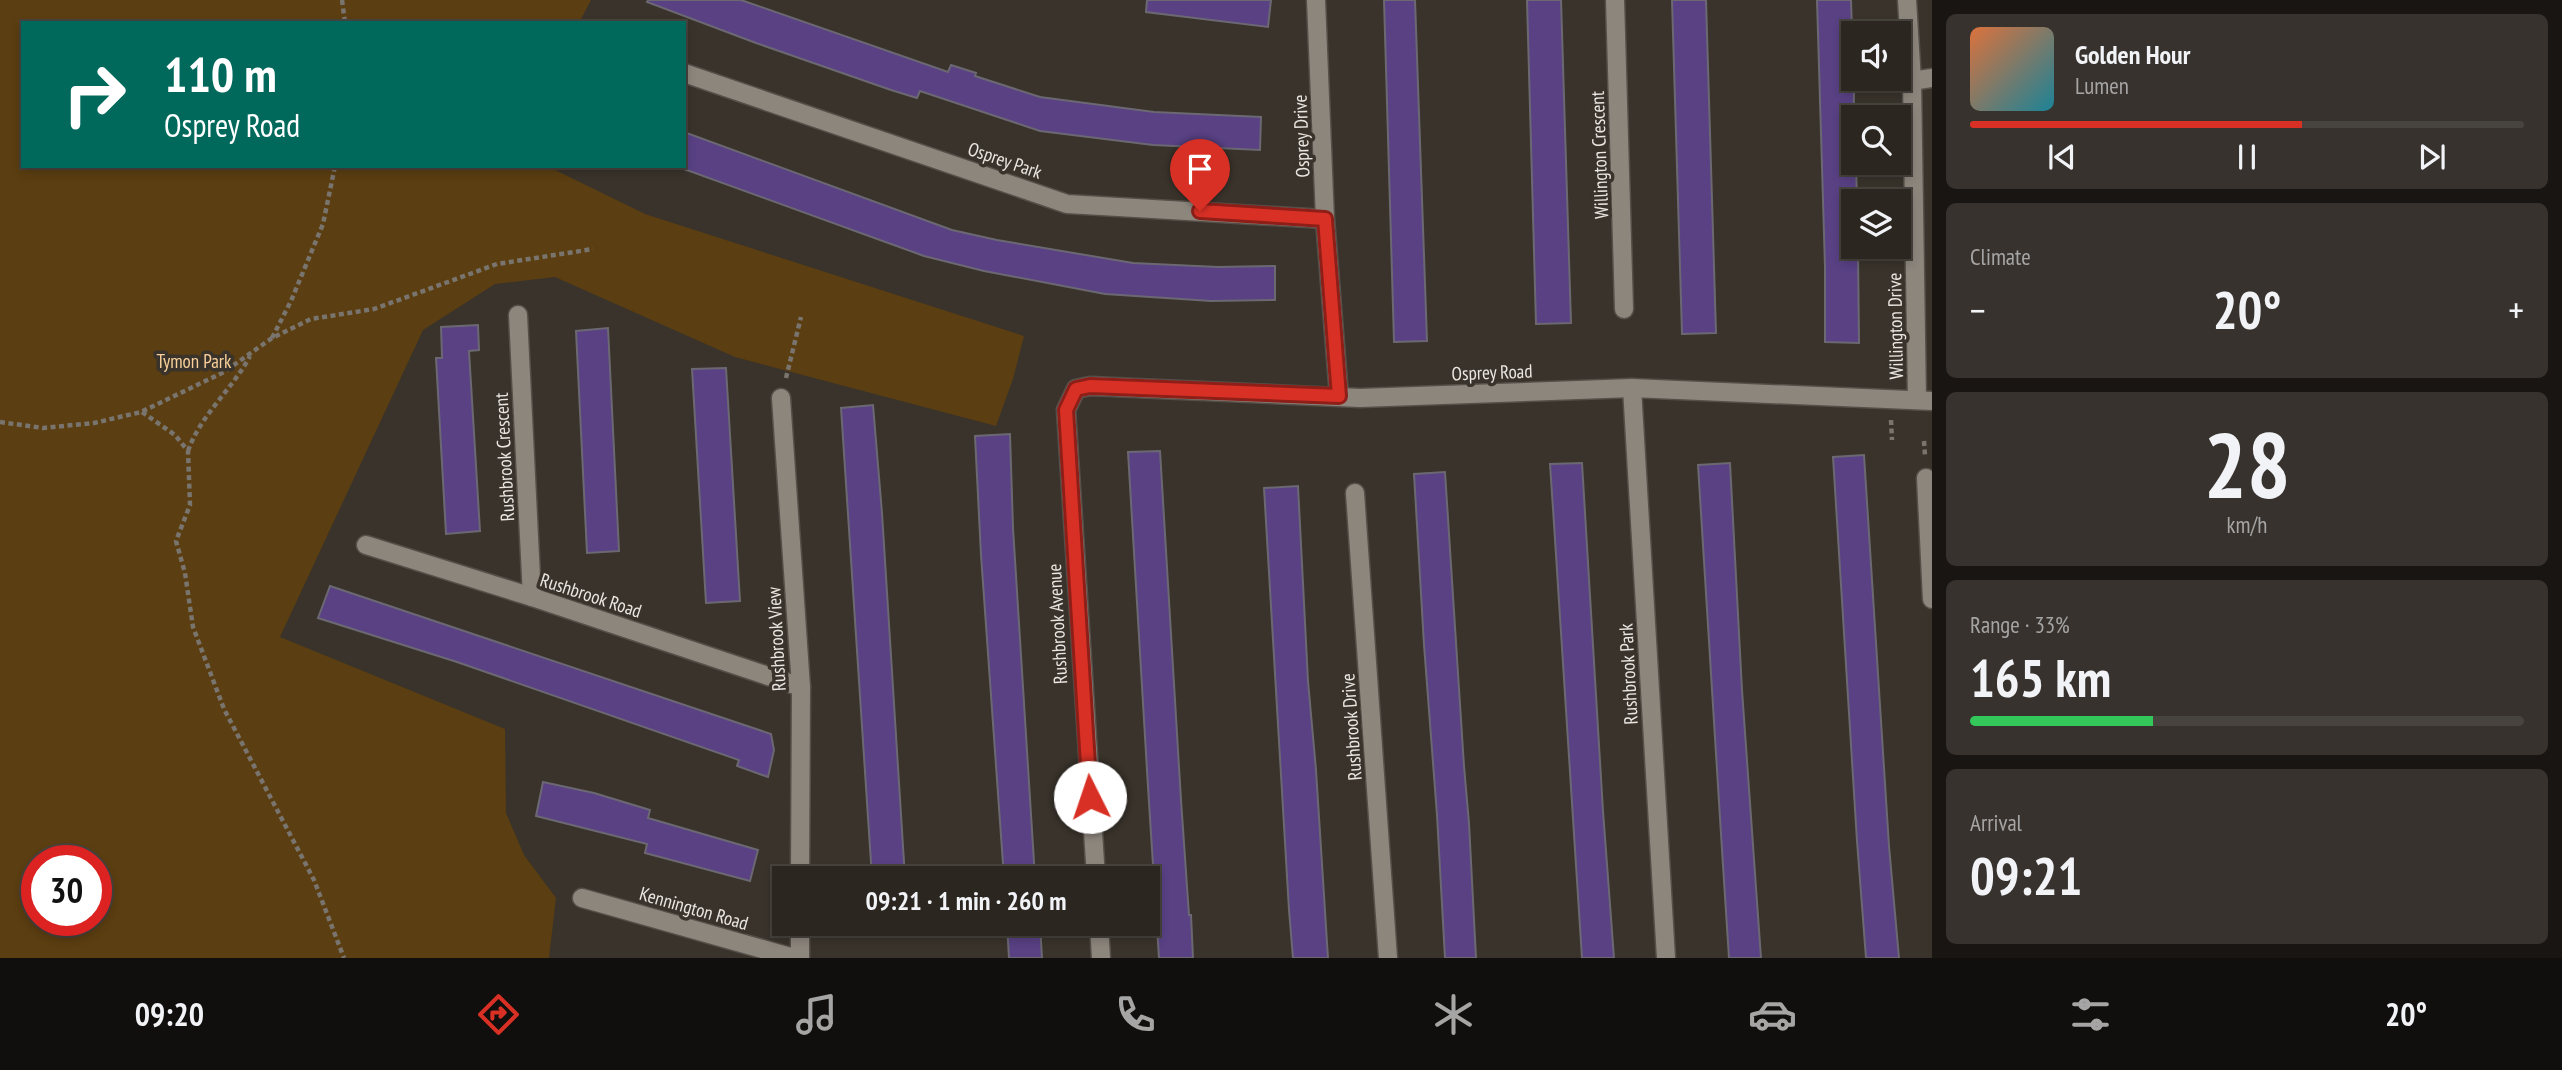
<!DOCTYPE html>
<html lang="en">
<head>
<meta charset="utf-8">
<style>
  :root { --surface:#2b2620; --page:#37322d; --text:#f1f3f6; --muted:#a6a5a5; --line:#47433e; --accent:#d93025 }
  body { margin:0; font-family:"PT Sans Narrow",sans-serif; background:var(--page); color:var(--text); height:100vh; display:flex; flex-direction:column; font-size:26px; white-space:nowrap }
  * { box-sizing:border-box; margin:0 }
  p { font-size:23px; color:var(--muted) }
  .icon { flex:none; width:38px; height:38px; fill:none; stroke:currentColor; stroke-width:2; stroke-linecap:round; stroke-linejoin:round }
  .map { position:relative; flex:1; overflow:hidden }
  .side { display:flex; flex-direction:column; gap:14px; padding:14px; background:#181512; width:630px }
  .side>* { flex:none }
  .banner { position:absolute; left:21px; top:21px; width:665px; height:147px; border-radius:0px; box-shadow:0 4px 10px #0003,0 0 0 2px var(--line); background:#00695c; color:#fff; overflow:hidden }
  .fabs { position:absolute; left:1841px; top:21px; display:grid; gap:14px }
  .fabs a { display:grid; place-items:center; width:70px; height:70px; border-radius:0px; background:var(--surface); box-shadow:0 4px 10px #0003,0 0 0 2px var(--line); font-size:35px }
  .speed { position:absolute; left:21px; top:845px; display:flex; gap:14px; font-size:35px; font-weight:700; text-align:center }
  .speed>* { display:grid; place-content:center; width:91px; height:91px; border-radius:50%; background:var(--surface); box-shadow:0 4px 10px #0003,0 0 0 2px var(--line); line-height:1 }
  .speed .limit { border:10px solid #d22; background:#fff; color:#111 }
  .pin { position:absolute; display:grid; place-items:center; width:60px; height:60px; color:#fff; margin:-72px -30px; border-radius:50% 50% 50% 0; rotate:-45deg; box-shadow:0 0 7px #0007 }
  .pin .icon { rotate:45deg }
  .me { position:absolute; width:77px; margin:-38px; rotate:356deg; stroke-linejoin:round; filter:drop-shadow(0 0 5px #0008) }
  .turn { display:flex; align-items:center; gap:24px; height:147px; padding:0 28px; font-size:32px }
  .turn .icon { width:91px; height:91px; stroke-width:2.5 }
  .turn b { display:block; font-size:49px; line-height:60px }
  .big { font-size:52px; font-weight:700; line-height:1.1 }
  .side .widget { flex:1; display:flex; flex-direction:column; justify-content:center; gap:10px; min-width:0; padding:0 24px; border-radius:10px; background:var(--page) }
  .side .dial { align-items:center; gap:0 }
  .dial b { font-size:91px; line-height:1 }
  .song { display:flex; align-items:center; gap:21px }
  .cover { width:84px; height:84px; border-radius:10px; background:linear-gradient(135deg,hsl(20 70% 55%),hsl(190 70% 35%)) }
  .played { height:7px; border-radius:4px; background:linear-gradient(90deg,var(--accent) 60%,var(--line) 60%) }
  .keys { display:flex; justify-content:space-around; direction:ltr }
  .heat { display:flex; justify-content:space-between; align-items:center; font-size:38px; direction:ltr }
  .charge { height:10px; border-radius:5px; background:linear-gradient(90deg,#34c759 33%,var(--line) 0) }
  .trip { position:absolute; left:772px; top:866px; width:388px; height:70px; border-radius:0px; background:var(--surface); box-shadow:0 4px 10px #0003,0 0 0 2px var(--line); font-weight:700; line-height:70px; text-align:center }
  .tabs { display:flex; height:112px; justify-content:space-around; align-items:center; background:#110f0d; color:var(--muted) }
  .tabs .icon { width:49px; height:49px }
  .tabs .on { color:var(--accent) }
  .tabs b { font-size:32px; color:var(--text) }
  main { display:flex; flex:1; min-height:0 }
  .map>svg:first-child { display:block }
  .green { fill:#5b3e11; fill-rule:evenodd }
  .building { fill:#594184; stroke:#6b6872; stroke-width:2 }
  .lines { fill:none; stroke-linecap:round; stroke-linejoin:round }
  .street-casing { stroke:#554f49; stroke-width:21 }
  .path { stroke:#79746d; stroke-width:4.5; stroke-dasharray:5 3.5; stroke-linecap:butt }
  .street { stroke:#8d867d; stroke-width:18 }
  .route-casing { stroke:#8d1f18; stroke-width:18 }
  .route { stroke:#d93025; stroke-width:12 }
  .labels { text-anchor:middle; stroke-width:7; stroke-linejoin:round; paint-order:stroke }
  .street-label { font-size:19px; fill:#eae6e1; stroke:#39332b }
  .park-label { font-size:19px; fill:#f9d099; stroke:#39332b }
</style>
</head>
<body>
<main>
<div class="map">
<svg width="1932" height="958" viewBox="0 0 1932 958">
  <rect width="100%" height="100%" fill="#39332b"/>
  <path class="green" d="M0 0H591L579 23H23V166H547L645 214 1024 336 1013 379 996 426 735 357 555 277 495 284 423 330 280 637 505 729 506 813 524 855 556 898 549 958H0ZM37 861H96V920H37Z"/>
  <g class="building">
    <polygon points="648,0 741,0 948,72 951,65 976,73 975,76 1040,97 1154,112 1261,117 1260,150 1153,145 1040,131 920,91 917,98 891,90 756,43 647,2"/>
    <polygon points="1147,0 1271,0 1268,27 1146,12"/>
    <polygon points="1384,0 1415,0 1427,341 1394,342"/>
    <polygon points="1527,0 1561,0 1571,323 1536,324"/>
    <polygon points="1672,0 1706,0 1716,333 1682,334"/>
    <polygon points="1817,0 1851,0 1854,92 1853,163 1856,163 1857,201 1853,201 1853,247 1858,247 1859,343 1825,342 1825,267"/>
    <polygon points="684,132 952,230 997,240 1133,263 1218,267 1275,266 1275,300 1211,301 1105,294 984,271 924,256 684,169"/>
    <polygon points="478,325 479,350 469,351 480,531 446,534 436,358 442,358 441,327"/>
    <polygon points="608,328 619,551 587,553 576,331"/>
    <polygon points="726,368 740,601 706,603 692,369"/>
    <polygon points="873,405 882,513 905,878 872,878 841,408"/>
    <polygon points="1010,434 1013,528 1035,878 1004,878 981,555 975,436"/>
    <polygon points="1160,451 1181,800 1189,915 1191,915 1193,958 1159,958 1148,787 1128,452"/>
    <polygon points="1864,455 1889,846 1899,958 1866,958 1857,841 1833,457"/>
    <polygon points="1582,463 1603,811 1614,958 1582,958 1554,524 1550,464"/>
    <polygon points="1730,463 1742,690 1761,958 1729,958 1722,850 1698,465"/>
    <polygon points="1445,472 1464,766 1469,823 1476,958 1445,958 1437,815 1424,645 1414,474"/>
    <polygon points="1298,486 1308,681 1316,770 1328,958 1293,958 1289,910 1264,488"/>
    <polygon points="330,586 771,734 774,750 768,777 737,766 739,760 457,662 318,618"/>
    <polygon points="543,782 594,793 650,810 648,818 758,850 750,881 645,853 647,844 536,816"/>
    <polygon points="1007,924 1040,924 1042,958 1009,958"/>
  </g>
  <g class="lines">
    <g class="street-casing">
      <g id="street">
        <polyline points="1316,0 1325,219 1339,396"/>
        <polyline points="1615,0 1624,309"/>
        <polyline points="1907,0 1912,81 1917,400"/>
        <polyline points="684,73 1067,204 1325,219"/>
        <polyline points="1912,81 1932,78"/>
        <polyline points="518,315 532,597"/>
        <polyline points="1632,388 1666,958"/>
        <polyline points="781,398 801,687 800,878"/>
        <polyline points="1926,478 1932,599"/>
        <polyline points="1355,493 1388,958"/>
        <polyline points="366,545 532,597 801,687"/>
        <polyline points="1096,878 1066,410 1076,389 1090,386 1360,398 1632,388 1932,401"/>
        <polyline points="582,898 794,958"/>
        <polyline points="1099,924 1101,958"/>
        <polyline points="800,958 800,924"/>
      </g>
    </g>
    <g class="path">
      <polyline points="342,0 345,23"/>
      <polyline points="272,338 291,301 323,224 335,166"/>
      <polyline points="786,378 801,317"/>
      <polyline points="142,412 175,435 188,451 190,505 176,541 185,573 193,627 224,709 314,880 344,958"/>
      <polyline points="1891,420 1892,440"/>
      <polyline points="0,422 43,428 94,423 141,412 224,372 272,338 311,319 374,309 497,264 593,249"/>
      <polyline points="1924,441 1925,456"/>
      <path d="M188 451C201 414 232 390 250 356"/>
    </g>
    <use href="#street" class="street"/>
  </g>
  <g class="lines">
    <g class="route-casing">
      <polyline id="route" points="1090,797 1066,410 1076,389 1090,386 1339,396 1325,219 1200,211"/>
    </g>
    <use href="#route" class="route"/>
  </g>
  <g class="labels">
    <g class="street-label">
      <text transform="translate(1301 136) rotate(-92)" y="7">Osprey Drive</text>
      <text transform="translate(1599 155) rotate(-92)" y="7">Willington Crescent</text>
      <text transform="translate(1005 160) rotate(19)" y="7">Osprey Park</text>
      <text transform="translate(1895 326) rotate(-91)" y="7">Willington Drive</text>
      <text transform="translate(1492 372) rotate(-2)" y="7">Osprey Road</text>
      <text transform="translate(504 457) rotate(-93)" y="7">Rushbrook Crescent</text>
      <text transform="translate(591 595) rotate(18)" y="7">Rushbrook Road</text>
      <text transform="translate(1057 624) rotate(-93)" y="7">Rushbrook Avenue</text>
      <text transform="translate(776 639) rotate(-93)" y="7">Rushbrook View</text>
      <text transform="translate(1628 674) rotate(-93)" y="7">Rushbrook Park</text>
      <text transform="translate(1351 727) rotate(-94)" y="7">Rushbrook Drive</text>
      <text transform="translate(694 908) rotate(16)" y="7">Kennington Road</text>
    </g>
    <g class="park-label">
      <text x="194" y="368">Tymon Park</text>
    </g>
  </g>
</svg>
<div class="fabs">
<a><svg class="icon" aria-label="sound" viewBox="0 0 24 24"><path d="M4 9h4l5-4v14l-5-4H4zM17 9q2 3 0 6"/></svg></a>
<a><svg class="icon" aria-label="search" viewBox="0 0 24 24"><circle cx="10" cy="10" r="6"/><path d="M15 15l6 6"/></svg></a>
<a><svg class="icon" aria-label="layers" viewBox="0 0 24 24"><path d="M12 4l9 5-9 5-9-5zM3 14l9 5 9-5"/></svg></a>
</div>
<div class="speed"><div class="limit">30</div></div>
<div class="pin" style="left:1200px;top:211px;background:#d93025"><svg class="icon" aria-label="arrive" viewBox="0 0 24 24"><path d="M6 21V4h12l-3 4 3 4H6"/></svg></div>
<svg class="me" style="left:1090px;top:797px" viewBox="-20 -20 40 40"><circle r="19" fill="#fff"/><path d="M0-13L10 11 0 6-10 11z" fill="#d93025"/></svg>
<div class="trip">09:21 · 1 min · 260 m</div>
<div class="banner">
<div class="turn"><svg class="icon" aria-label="right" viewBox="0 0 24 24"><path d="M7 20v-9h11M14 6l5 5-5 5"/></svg><div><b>110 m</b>Osprey Road</div></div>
</div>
</div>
<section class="side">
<div class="widget">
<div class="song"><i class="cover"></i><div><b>Golden Hour</b><p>Lumen</p></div></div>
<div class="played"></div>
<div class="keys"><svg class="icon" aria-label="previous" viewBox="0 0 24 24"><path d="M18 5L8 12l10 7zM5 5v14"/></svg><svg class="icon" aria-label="pause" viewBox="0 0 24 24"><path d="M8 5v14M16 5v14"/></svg><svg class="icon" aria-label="next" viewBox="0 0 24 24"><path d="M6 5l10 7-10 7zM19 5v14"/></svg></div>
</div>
<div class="widget"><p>Climate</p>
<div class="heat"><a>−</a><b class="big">20°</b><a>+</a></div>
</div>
<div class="widget dial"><b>28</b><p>km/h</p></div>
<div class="widget"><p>Range · 33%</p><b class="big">165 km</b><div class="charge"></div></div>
<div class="widget"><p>Arrival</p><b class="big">09:21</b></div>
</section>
</main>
<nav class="tabs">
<b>09:20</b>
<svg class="icon on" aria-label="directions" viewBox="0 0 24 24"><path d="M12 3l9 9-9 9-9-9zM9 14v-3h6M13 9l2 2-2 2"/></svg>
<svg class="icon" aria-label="music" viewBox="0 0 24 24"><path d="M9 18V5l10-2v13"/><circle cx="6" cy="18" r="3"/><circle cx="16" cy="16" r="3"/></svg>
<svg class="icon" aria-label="phone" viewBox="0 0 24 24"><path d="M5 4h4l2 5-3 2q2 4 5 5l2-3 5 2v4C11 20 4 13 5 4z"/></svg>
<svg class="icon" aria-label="climate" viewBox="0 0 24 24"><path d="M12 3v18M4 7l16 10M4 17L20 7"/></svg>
<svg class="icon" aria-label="car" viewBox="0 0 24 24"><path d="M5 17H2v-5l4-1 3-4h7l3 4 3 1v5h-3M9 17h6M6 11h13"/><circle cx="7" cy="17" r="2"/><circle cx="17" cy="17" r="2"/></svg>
<svg class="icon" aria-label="filters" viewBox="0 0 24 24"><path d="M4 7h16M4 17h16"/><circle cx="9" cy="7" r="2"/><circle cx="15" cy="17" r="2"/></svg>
<b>20°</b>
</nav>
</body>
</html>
